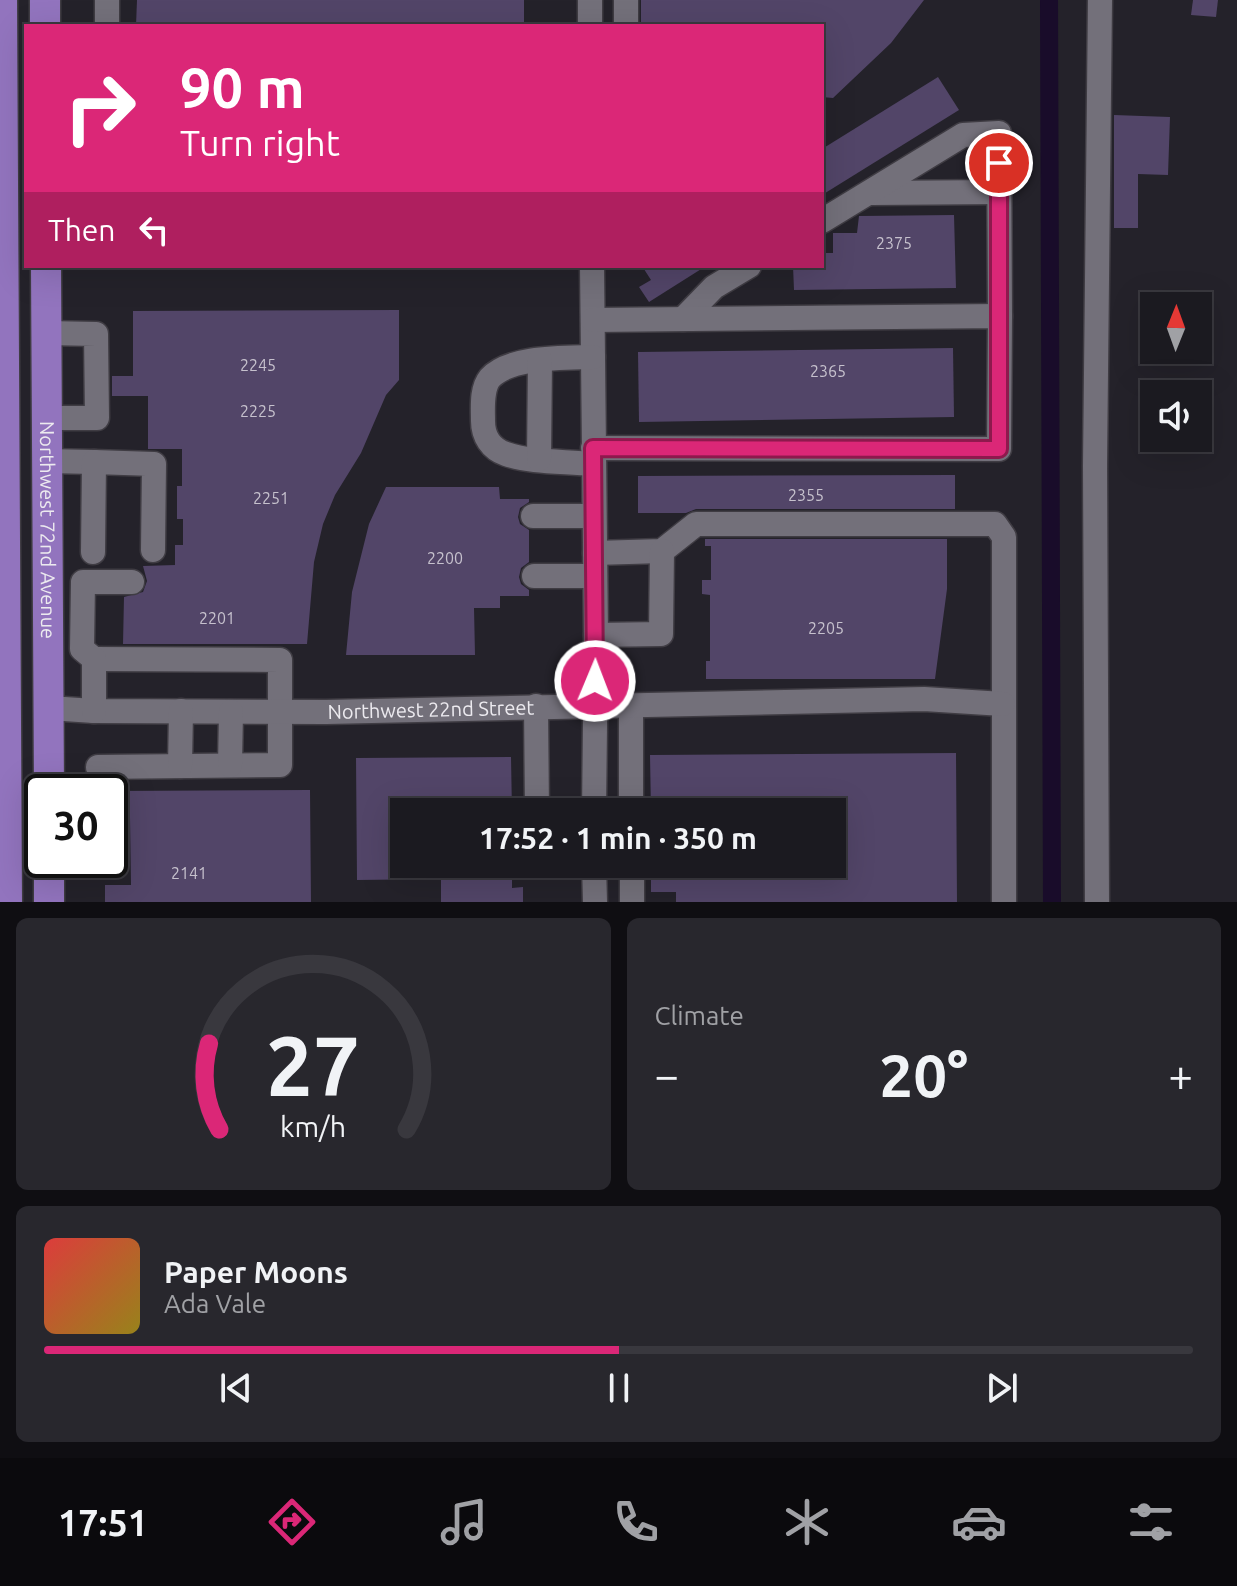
<!DOCTYPE html>
<html lang="en">
<head>
<meta charset="utf-8">
<style>
  :root { --surface:#1b1a20; --page:#28272d; --text:#f1f3f6; --muted:#a0a1a5; --line:#39383e; --accent:#db2777 }
  body { margin:0; font-family:Ubuntu,sans-serif; background:var(--page); color:var(--text); height:100vh; display:flex; flex-direction:column; font-size:30px; white-space:nowrap }
  * { box-sizing:border-box; margin:0 }
  p { font-size:26px; color:var(--muted) }
  .icon { flex:none; width:44px; height:44px; fill:none; stroke:currentColor; stroke-width:2; stroke-linecap:round; stroke-linejoin:round }
  .map { position:relative; height:902px; overflow:hidden }
  .details { display:flex; flex-direction:column; gap:16px; padding:16px; background:#0f0e12; flex:1 }
  .details>* { flex:none }
  .banner { position:absolute; left:24px; top:24px; width:800px; height:244px; border-radius:0px; box-shadow:0 8px 32px #0002,0 0 0 2px var(--line); background:#db2777; color:#fff; overflow:hidden }
  .needle { width:52px; rotate:1deg }
  .controls { position:absolute; left:1140px; top:292px; display:grid; gap:16px }
  .controls a { display:grid; place-items:center; width:72px; height:72px; border-radius:0px; background:var(--surface); box-shadow:0 8px 32px #0002,0 0 0 2px var(--line); font-size:40px }
  .speed { position:absolute; left:24px; top:774px; display:flex; gap:16px; font-size:40px; font-weight:700; text-align:center }
  .speed>* { display:grid; place-content:center; width:104px; height:104px; border-radius:50%; background:var(--surface); box-shadow:0 8px 32px #0002,0 0 0 2px var(--line); line-height:1 }
  .speed .limit { border:4px solid #111; border-radius:12px; background:#fff; color:#111 }
  .pin { position:absolute; display:grid; place-items:center; width:68px; height:68px; color:#fff; margin:-34px; border:4px solid #fff; border-radius:50%; box-shadow:0 2px 8px #0007 }
  .me { position:absolute; width:88px; margin:-44px; rotate:1deg; stroke-linejoin:round; filter:drop-shadow(0 0 6px #0008) }
  .turn { display:flex; align-items:center; gap:28px; height:168px; padding:0 24px; font-size:36px }
  .turn .icon { width:104px; height:104px; stroke-width:2.5 }
  .turn b { display:block; font-size:56px; line-height:68px }
  .then { display:flex; align-items:center; height:76px; padding:0 24px; background:#0003; gap:16px; font-size:30px }
  .big { font-size:60px; font-weight:700; line-height:1.1 }
  .details .card { flex:1; display:flex; flex-direction:column; justify-content:center; gap:12px; min-width:0; padding:0 28px; border-radius:12px; background:var(--page) }
  .details .dial { align-items:center; gap:0 }
  .dial svg { height:208px; overflow:visible; fill:none; stroke:var(--line); stroke-width:7; stroke-linecap:round; text-anchor:middle }
  .dial text { fill:var(--text); stroke:none }
  .song { display:flex; align-items:center; gap:24px }
  .cover { width:96px; height:96px; border-radius:12px; background:linear-gradient(135deg,hsl(0 70% 55%),hsl(50 70% 35%)) }
  .played { height:8px; border-radius:4px; background:linear-gradient(90deg,var(--accent) 50%,var(--line) 50%) }
  .keys { display:flex; justify-content:space-around; direction:ltr }
  .heat { display:flex; justify-content:space-between; align-items:center; font-size:44px; direction:ltr }
  .details .tiles { flex:1; display:grid; gap:16px; grid-template-columns:1fr 1fr }
  .card:last-child { grid-column:span 2 }
  .trip { position:absolute; left:390px; top:798px; width:456px; height:80px; border-radius:0px; background:var(--surface); box-shadow:0 8px 32px #0002,0 0 0 2px var(--line); font-weight:700; line-height:80px; text-align:center }
  .menu { display:flex; height:128px; justify-content:space-around; align-items:center; background:#0b0a0d; color:var(--muted) }
  .menu .icon { width:56px; height:56px }
  .menu .selected { color:var(--accent) }
  .menu b { font-size:36px; color:var(--text) }
  .map>svg:first-child { display:block }
  .lines { fill:none; stroke-linecap:round; stroke-linejoin:round }
  .canal { stroke:#190c2a; stroke-width:18 }
  .building { fill:#524568 }
  .minor-casing { stroke:#3f3c43; stroke-width:27 }
  .major-casing { stroke:#3f3c43; stroke-width:33 }
  .minor { stroke:#73707a; stroke-width:24 }
  .major { stroke:#9274be; stroke-width:30 }
  .route-casing { stroke:#8e194d; stroke-width:20 }
  .route { stroke:#db2777; stroke-width:14 }
  .labels { text-anchor:middle; stroke-width:8; stroke-linejoin:round; paint-order:stroke }
  .number-label { font-size:16px; fill:#c6c1cd }
  .street-label { font-size:20px; fill:#eceaef; stroke:#24222a }
</style>
</head>
<body>
<div class="map">
<svg width="1237" height="902" viewBox="0 0 1237 902">
  <rect width="100%" height="100%" fill="#24222a"/>
  <g class="lines">
    <polyline class="canal" points="1049,0 1052,902"/>
  </g>
  <g class="building">
    <polygon points="137,0 524,0 524,26 136,26"/>
    <polygon points="641,0 924,0 891,43 833,98 822,97 822,26 641,26"/>
    <polygon points="1193,0 1218,0 1216,17 1191,15"/>
    <polygon points="938,77 959,110 822,195 822,149"/>
    <polygon points="1114,115 1170,117 1168,175 1138,174 1138,228 1114,228"/>
    <polygon points="954,215 956,288 794,290 793,266 822,266 822,253 833,253 833,233 857,233 859,216"/>
    <polygon points="642,266 706,266 649,302 639,287 651,280"/>
    <polygon points="399,310 399,380 386,395 361,453 335,495 323,524 314,562 307,644 123,644 124,597 143,592 147,581 143,566 175,565 175,545 183,545 183,519 177,519 177,486 182,486 182,449 148,449 148,396 112,396 112,376 133,376 133,311"/>
    <polygon points="953,348 954,417 639,422 638,352"/>
    <polygon points="955,475 955,509 696,509 686,513 638,513 638,476"/>
    <polygon points="386,487 499,487 500,499 529,499 529,502 520,508 518,517 520,524 529,530 529,562 521,568 519,577 521,584 529,590 529,596 500,596 500,608 474,608 475,655 346,655 352,592 369,524"/>
    <polygon points="705,539 947,539 947,589 935,679 706,679 706,661 710,661 710,595 702,594 702,580 711,580 711,546 705,546"/>
    <polygon points="956,753 957,902 676,902 676,892 651,892 651,864 832,864 832,812 651,812 650,755"/>
    <polygon points="511,757 512,812 404,812 404,864 512,864 512,888 523,887 523,902 441,902 441,879 357,880 356,758"/>
    <polygon points="310,790 311,902 105,902 105,885 131,885 130,818 110,819 110,791"/>
  </g>
  <g class="lines">
    <g class="minor-casing">
      <g id="minor">
        <polyline points="590,0 590,26"/>
        <polyline points="107,26 107,0"/>
        <polyline points="626,26 626,0"/>
        <polyline points="871,193 999,192"/>
        <polyline points="822,221 963,135 999,133 1000,316"/>
        <polyline points="592,266 596,635 594,812"/>
        <polyline points="683,319 714,287 749,266"/>
        <polyline points="593,320 1000,316 999,449 593,448"/>
        <polyline points="47,333 96,334 97,418 47,418"/>
        <path d="M593 357C565 358 510 356 490 378 481 389 483 408 483 421 483 436 491 449 506 454 532 463 565 461 593 464"/>
        <polyline points="539,459 540,360"/>
        <polyline points="47,461 94,462"/>
        <polyline points="533,516 594,516"/>
        <polyline points="93,552 94,462 154,464 153,550"/>
        <polyline points="595,553 662,551 696,524 995,524 1004,537 1004,902"/>
        <polyline points="534,576 595,576"/>
        <polyline points="596,635 661,634 662,551"/>
        <polyline points="94,659 280,660 280,765 98,767"/>
        <polyline points="631,705 631,812"/>
        <polyline points="536,706 537,812"/>
        <path id="s1" d="M49 708 94 711 326 712 924 699 1003 704"/>
        <polyline points="94,711 94,659 82,649 83,582 132,582"/>
        <polyline points="230,765 231,712"/>
        <polyline points="180,766 181,711"/>
        <polyline points="110,846 113,846"/>
        <polyline points="552,864 594,865"/>
        <polyline points="594,864 595,902"/>
        <polyline points="632,864 632,902"/>
        <polyline points="1097,902 1095,466 1100,0"/>
      </g>
    </g>
    <g class="major-casing">
      <g id="major">
        <polyline points="2,0 7,902"/>
        <polyline points="45,0 45,26"/>
        <path id="s2" d="M46 266 49 792"/>
        <polyline points="49,860 49,902"/>
      </g>
    </g>
    <use href="#minor" class="minor"/>
    <use href="#major" class="major"/>
  </g>
  <g class="lines">
    <g class="route-casing">
      <polyline id="route" points="595,681 593,448 999,449 999,163"/>
    </g>
    <use href="#route" class="route"/>
  </g>
  <g class="labels">
    <g class="number-label">
      <text x="894" y="249">2375</text>
      <text x="258" y="371">2245</text>
      <text x="828" y="377">2365</text>
      <text x="258" y="417">2225</text>
      <text x="806" y="501">2355</text>
      <text x="271" y="504">2251</text>
      <text x="445" y="564">2200</text>
      <text x="217" y="624">2201</text>
      <text x="826" y="634">2205</text>
      <text x="189" y="879">2141</text>
    </g>
    <g class="street-label">
      <text dy="7" stroke="none"><textPath href="#s2" startOffset="264">Northwest 72nd Avenue</textPath></text>
      <text dy="7" stroke="none"><textPath href="#s1" startOffset="382">Northwest 22nd Street</textPath></text>
    </g>
  </g>
</svg>
<div class="controls">
<a><svg class="needle" viewBox="-14 -14 28 28"><path d="M0-13l5 13h-10z" fill="#e53935"/><path d="M0 13l5-13h-10z" fill="#a0a1a5"/></svg></a>
<a><svg class="icon" aria-label="sound" viewBox="0 0 24 24"><path d="M4 9h4l5-4v14l-5-4H4zM17 9q2 3 0 6"/></svg></a>
</div>
<div class="speed"><div class="limit">30</div></div>
<div class="pin" style="left:999px;top:163px;background:#d93025"><svg class="icon" aria-label="arrive" viewBox="0 0 24 24"><path d="M6 21V4h12l-3 4 3 4H6"/></svg></div>
<svg class="me" style="left:595px;top:681px" viewBox="-20 -20 40 40"><circle r="17" fill="#db2777" stroke="#fff" stroke-width="3"/><path d="M0-11L8 9 0 5-8 9z" fill="#fff"/></svg>
<div class="trip">17:52 · 1 min · 350 m</div>
<div class="banner">
<div class="turn"><svg class="icon" aria-label="right" viewBox="0 0 24 24"><path d="M7 20v-9h11M14 6l5 5-5 5"/></svg><div><b>90 m</b>Turn right</div></div>
<div class="then">Then<svg class="icon" aria-label="left" viewBox="0 0 24 24"><path d="M17 20v-9H6M10 6l-5 5 5 5"/></svg></div>
</div>
</div>
<section class="details">
<div class="tiles">
<div class="card dial"><svg viewBox="0 0 100 80">
<path d="M14 69A42 42 0 1 1 86 69"/>
<path d="M14 69A42 42 0 0 1 10 36" stroke="#db2777"/>
<text x="50" y="56" font-size="32" font-weight="700">27</text>
<text x="50" y="72" font-size="11">km/h</text>
</svg></div>
<div class="card"><p>Climate</p>
<div class="heat"><a>−</a><b class="big">20°</b><a>+</a></div>
</div>
<div class="card">
<div class="song"><i class="cover"></i><div><b>Paper Moons</b><p>Ada Vale</p></div></div>
<div class="played"></div>
<div class="keys"><svg class="icon" aria-label="previous" viewBox="0 0 24 24"><path d="M18 5L8 12l10 7zM5 5v14"/></svg><svg class="icon" aria-label="pause" viewBox="0 0 24 24"><path d="M8 5v14M16 5v14"/></svg><svg class="icon" aria-label="next" viewBox="0 0 24 24"><path d="M6 5l10 7-10 7zM19 5v14"/></svg></div>
</div>
</div>
</section>
<nav class="menu">
<b>17:51</b>
<svg class="icon selected" aria-label="directions" viewBox="0 0 24 24"><path d="M12 3l9 9-9 9-9-9zM9 14v-3h6M13 9l2 2-2 2"/></svg>
<svg class="icon" aria-label="music" viewBox="0 0 24 24"><path d="M9 18V5l10-2v13"/><circle cx="6" cy="18" r="3"/><circle cx="16" cy="16" r="3"/></svg>
<svg class="icon" aria-label="phone" viewBox="0 0 24 24"><path d="M5 4h4l2 5-3 2q2 4 5 5l2-3 5 2v4C11 20 4 13 5 4z"/></svg>
<svg class="icon" aria-label="climate" viewBox="0 0 24 24"><path d="M12 3v18M4 7l16 10M4 17L20 7"/></svg>
<svg class="icon" aria-label="car" viewBox="0 0 24 24"><path d="M5 17H2v-5l4-1 3-4h7l3 4 3 1v5h-3M9 17h6M6 11h13"/><circle cx="7" cy="17" r="2"/><circle cx="17" cy="17" r="2"/></svg>
<svg class="icon" aria-label="filters" viewBox="0 0 24 24"><path d="M4 7h16M4 17h16"/><circle cx="9" cy="7" r="2"/><circle cx="15" cy="17" r="2"/></svg>
</nav>
</body>
</html>
